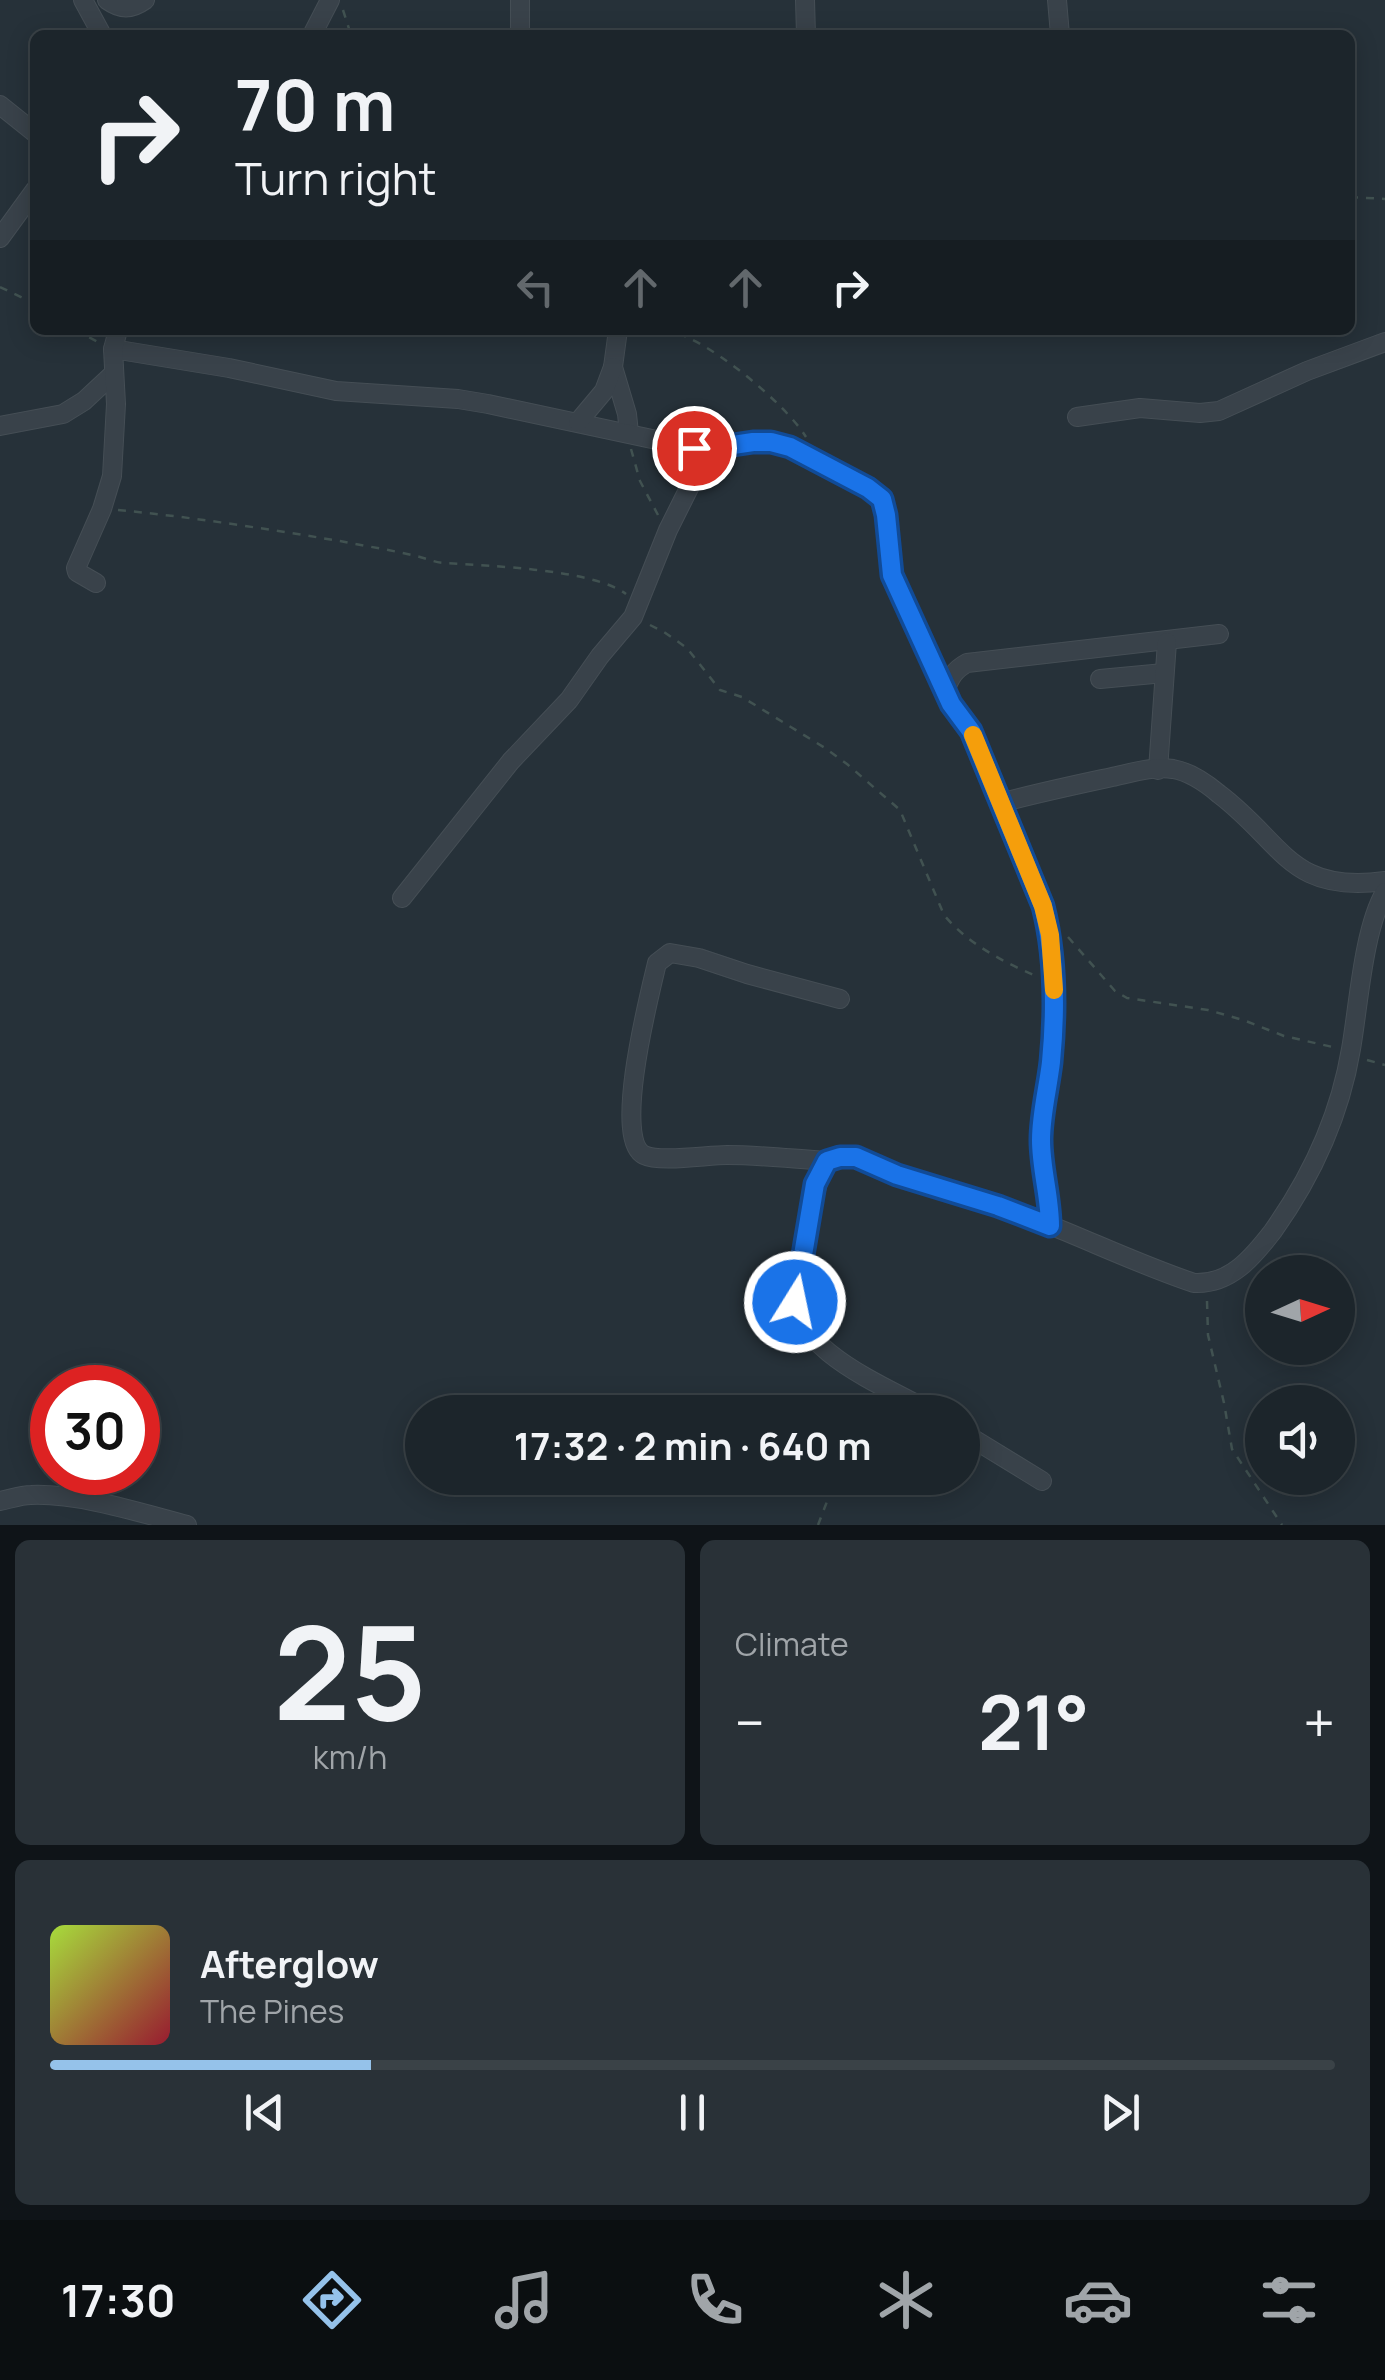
<!DOCTYPE html>
<html lang="en">
<head>
<meta charset="utf-8">
<style>
  :root { --surface:#1c252b; --page:#293137; --text:#f1f3f6; --muted:#a0a5a9; --line:#3a4247; --accent:#95c2ea }
  body { margin:0; font-family:Manrope,sans-serif; background:var(--page); color:var(--text); height:100vh; display:flex; flex-direction:column; font-size:38px; white-space:nowrap }
  * { box-sizing:border-box; margin:0 }
  p { font-size:32px; color:var(--muted) }
  .icon { flex:none; width:55px; height:55px; fill:none; stroke:currentColor; stroke-width:2; stroke-linecap:round; stroke-linejoin:round }
  .map { position:relative; height:1525px; overflow:hidden }
  .details { display:flex; flex-direction:column; gap:15px; padding:15px; background:#0f1418; flex:1 }
  .details>* { flex:none }
  .guide { position:absolute; left:30px; top:30px; width:1325px; height:305px; border-radius:15px; box-shadow:0 5px 25px #0003,0 0 0 2px var(--line); background:#1c252b; color:var(--text); overflow:hidden }
  .needle { width:65px; rotate:86deg }
  .tools { position:absolute; left:1245px; top:1255px; display:grid; gap:20px }
  .tools a { display:grid; place-items:center; width:110px; height:110px; border-radius:50%; background:var(--surface); box-shadow:0 5px 25px #0003,0 0 0 2px var(--line); font-size:50px }
  .speed { position:absolute; left:30px; top:1365px; display:flex; gap:20px; font-size:50px; font-weight:700; text-align:center }
  .speed>* { display:grid; place-content:center; width:130px; height:130px; border-radius:50%; background:var(--surface); box-shadow:0 5px 25px #0003,0 0 0 2px var(--line); line-height:1 }
  .speed .limit { border:15px solid #d22; background:#fff; color:#111 }
  .pin { position:absolute; display:grid; place-items:center; width:85px; height:85px; color:#fff; margin:-42px; border:5px solid #fff; border-radius:50%; box-shadow:0 2px 10px #0007 }
  .me { position:absolute; width:110px; margin:-55px; rotate:10deg; stroke-linejoin:round; filter:drop-shadow(0 0 8px #0008) }
  .turn { display:flex; align-items:center; gap:35px; height:210px; padding:0 40px; font-size:45px }
  .turn .icon { width:130px; height:130px; stroke-width:2.5 }
  .turn b { display:block; font-size:70px; line-height:85px }
  .lanes { display:flex; align-items:center; height:95px; padding:0 40px; background:#0003; justify-content:center; gap:50px; direction:ltr }
  .lanes .off { opacity:.35 }
  .big { font-size:75px; font-weight:700; line-height:1.1 }
  .details .tile { flex:1; display:flex; flex-direction:column; justify-content:center; gap:15px; min-width:0; padding:0 35px; border-radius:15px; background:var(--page) }
  .details .dial { align-items:center; gap:0 }
  .dial b { font-size:130px; line-height:1 }
  .song { display:flex; align-items:center; gap:30px }
  .cover { width:120px; height:120px; border-radius:15px; background:linear-gradient(135deg,hsl(80 70% 55%),hsl(350 70% 35%)) }
  .played { height:10px; border-radius:5px; background:linear-gradient(90deg,var(--accent) 25%,var(--line) 25%) }
  .keys { display:flex; justify-content:space-around; direction:ltr }
  .heat { display:flex; justify-content:space-between; align-items:center; font-size:55px; direction:ltr }
  .details .tiles { flex:1; display:grid; gap:15px; grid-template-columns:1fr 1fr }
  .tile:last-child { grid-column:span 2 }
  .trip { position:absolute; left:405px; top:1395px; width:575px; height:100px; border-radius:50px; background:var(--surface); box-shadow:0 5px 25px #0003,0 0 0 2px var(--line); font-weight:700; line-height:100px; text-align:center }
  .tab-bar { display:flex; height:160px; justify-content:space-around; align-items:center; background:#0b0f11; color:var(--muted) }
  .tab-bar .icon { width:70px; height:70px }
  .tab-bar .on { color:var(--accent) }
  .tab-bar b { font-size:45px; color:var(--text) }
  .map>svg:first-child { display:block }
  .lines { fill:none; stroke-linecap:round; stroke-linejoin:round }
  .minor-casing { stroke:#454e55; stroke-width:20 }
  .path { stroke:#415251; stroke-width:2.5; stroke-dasharray:8 8; stroke-linecap:butt }
  .minor { stroke:#39424a; stroke-width:18 }
  .route-casing { stroke:#114b97; stroke-width:25 }
  .route { stroke:#1a73e8; stroke-width:18 }
  .slow { stroke:#f59e0b; stroke-width:18 }
</style>
</head>
<body>
<div class="map">
<svg width="1385" height="1525" viewBox="0 0 1385 1525">
  <rect width="100%" height="100%" fill="#263139"/>
  <g class="lines">
    <g class="minor-casing">
      <g id="minor">
        <polyline points="83,0 102,35"/>
        <path d="M107 0C121 10 131 10 145 0"/>
        <polyline points="520,0 520,35"/>
        <polyline points="805,0 806,35"/>
        <polyline points="1057,0 1060,35"/>
        <polyline points="312,35 330,0"/>
        <polyline points="0,105 35,133"/>
        <polyline points="0,238 35,190"/>
        <polyline points="618,330 613,367 627,414 629,433"/>
        <polyline points="113,349 229,368 336,391 458,399 488,404 694,448 697,465 693,480 668,530 633,617 600,656 569,700 511,761 402,898"/>
        <polyline points="1077,417 1140,408 1200,413 1219,411 1307,371 1385,342"/>
        <polyline points="578,422 604,391 613,367"/>
        <polyline points="0,426 63,414 84,401 113,374"/>
        <polyline points="694,448 713,449 753,442 771,442 791,447 868,489 882,499 886,515 892,575 945,691 971,731 1043,906 1050,935 1053,962 1051,1060 1041,1137 1050,1226"/>
        <polyline points="96,583 77,572 76,568 102,509 112,476 116,404 113,349 118,330"/>
        <polyline points="1100,679 1164,673"/>
        <path d="M945 691C950 678 954 670 967 663L1219 634"/>
        <polyline points="1158,770 1167,642"/>
        <path d="M1000 803C1037 793 1075 785 1112 777 1131 773 1153 766 1173 769 1190 772 1206 783 1219 794 1284 843 1289 894 1385 881"/>
        <path d="M827 1161C794 1159 760 1155 727 1155 707 1155 660 1163 644 1155 612 1139 650 993 657 963L670 953 699 958 747 974 840 999"/>
        <path d="M931 1412C888 1387 788 1350 794 1288 795 1276 802 1263 804 1251 811 1218 812 1191 827 1161 865 1150 886 1172 921 1183 965 1197 1009 1209 1052 1226 1099 1245 1146 1267 1194 1283 1230 1285 1253 1257 1273 1231 1312 1176 1340 1115 1351 1049 1359 1003 1363 931 1385 892"/>
        <polyline points="962,1432 1042,1481"/>
        <path d="M0 1501C10 1499 21 1495 31 1495 78 1493 141 1513 187 1525"/>
      </g>
    </g>
    <g class="path">
      <polyline points="343,10 351,35"/>
      <polyline points="1350,197 1385,199"/>
      <polyline points="0,287 35,304"/>
      <polyline points="75,330 100,343"/>
      <polyline points="589,330 601,337"/>
      <path d="M663 330C702 333 785 403 806 437"/>
      <polyline points="631,449 640,481 658,515"/>
      <path d="M118 510C192 517 267 529 340 541 365 546 391 550 416 556 426 558 435 563 446 563 488 566 593 569 626 594"/>
      <path d="M650 625 664 632 687 648 720 690 742 697 825 748 847 764 900 810 944 915C967 943 1003 962 1036 976"/>
      <polyline points="1068,937 1115,991 1127,998 1208,1010 1243,1020 1284,1036 1337,1048"/>
      <polyline points="1367,1060 1385,1065"/>
      <polyline points="1207,1301 1208,1335 1224,1403 1232,1449 1282,1525"/>
      <polyline points="862,1412 865,1393"/>
      <polyline points="818,1525 836,1478"/>
    </g>
    <use href="#minor" class="minor"/>
  </g>
  <g class="lines">
    <g class="route-casing">
      <path id="route" d="M694 448H713L753 442H771L790 447 868 488 882 499 886 515 892 575 951 704 971 731 1043 906C1056 957 1056 1010 1051 1062 1048 1088 1041 1114 1041 1140 1041 1169 1050 1197 1050 1226L998 1206 897 1175 856 1157H840L827 1161 815 1184 803 1255 794 1288 795 1302"/>
    </g>
    <use href="#route" class="route"/>
    <polyline class="slow" points="973,735 1043,906 1050,935 1054,990"/>
  </g>
</svg>
<div class="tools">
<a><svg class="needle" viewBox="-14 -14 28 28"><path d="M0-13l5 13h-10z" fill="#e53935"/><path d="M0 13l5-13h-10z" fill="#a0a5a9"/></svg></a>
<a><svg class="icon" aria-label="sound" viewBox="0 0 24 24"><path d="M4 9h4l5-4v14l-5-4H4zM17 9q2 3 0 6"/></svg></a>
</div>
<div class="speed"><div class="limit">30</div></div>
<div class="pin" style="left:694px;top:448px;background:#d93025"><svg class="icon" aria-label="arrive" viewBox="0 0 24 24"><path d="M6 21V4h12l-3 4 3 4H6"/></svg></div>
<svg class="me" style="left:795px;top:1302px" viewBox="-20 -20 40 40"><circle r="17" fill="#1a73e8" stroke="#fff" stroke-width="3"/><path d="M0-11L8 9 0 5-8 9z" fill="#fff"/></svg>
<div class="trip">17:32 · 2 min · 640 m</div>
<div class="guide">
<div class="turn"><svg class="icon" aria-label="right" viewBox="0 0 24 24"><path d="M7 20v-9h11M14 6l5 5-5 5"/></svg><div><b>70 m</b>Turn right</div></div>
<div class="lanes"><svg class="icon off" aria-label="left" viewBox="0 0 24 24"><path d="M17 20v-9H6M10 6l-5 5 5 5"/></svg><svg class="icon off" aria-label="ahead" viewBox="0 0 24 24"><path d="M12 20V5M6 11l6-6 6 6"/></svg><svg class="icon off" aria-label="ahead" viewBox="0 0 24 24"><path d="M12 20V5M6 11l6-6 6 6"/></svg><svg class="icon" aria-label="right" viewBox="0 0 24 24"><path d="M7 20v-9h11M14 6l5 5-5 5"/></svg></div>
</div>
</div>
<section class="details">
<div class="tiles">
<div class="tile dial"><b>25</b><p>km/h</p></div>
<div class="tile"><p>Climate</p>
<div class="heat"><a>−</a><b class="big">21°</b><a>+</a></div>
</div>
<div class="tile">
<div class="song"><i class="cover"></i><div><b>Afterglow</b><p>The Pines</p></div></div>
<div class="played"></div>
<div class="keys"><svg class="icon" aria-label="previous" viewBox="0 0 24 24"><path d="M18 5L8 12l10 7zM5 5v14"/></svg><svg class="icon" aria-label="pause" viewBox="0 0 24 24"><path d="M8 5v14M16 5v14"/></svg><svg class="icon" aria-label="next" viewBox="0 0 24 24"><path d="M6 5l10 7-10 7zM19 5v14"/></svg></div>
</div>
</div>
</section>
<nav class="tab-bar">
<b>17:30</b>
<svg class="icon on" aria-label="directions" viewBox="0 0 24 24"><path d="M12 3l9 9-9 9-9-9zM9 14v-3h6M13 9l2 2-2 2"/></svg>
<svg class="icon" aria-label="music" viewBox="0 0 24 24"><path d="M9 18V5l10-2v13"/><circle cx="6" cy="18" r="3"/><circle cx="16" cy="16" r="3"/></svg>
<svg class="icon" aria-label="phone" viewBox="0 0 24 24"><path d="M5 4h4l2 5-3 2q2 4 5 5l2-3 5 2v4C11 20 4 13 5 4z"/></svg>
<svg class="icon" aria-label="climate" viewBox="0 0 24 24"><path d="M12 3v18M4 7l16 10M4 17L20 7"/></svg>
<svg class="icon" aria-label="car" viewBox="0 0 24 24"><path d="M5 17H2v-5l4-1 3-4h7l3 4 3 1v5h-3M9 17h6M6 11h13"/><circle cx="7" cy="17" r="2"/><circle cx="17" cy="17" r="2"/></svg>
<svg class="icon" aria-label="filters" viewBox="0 0 24 24"><path d="M4 7h16M4 17h16"/><circle cx="9" cy="7" r="2"/><circle cx="15" cy="17" r="2"/></svg>
</nav>
</body>
</html>
